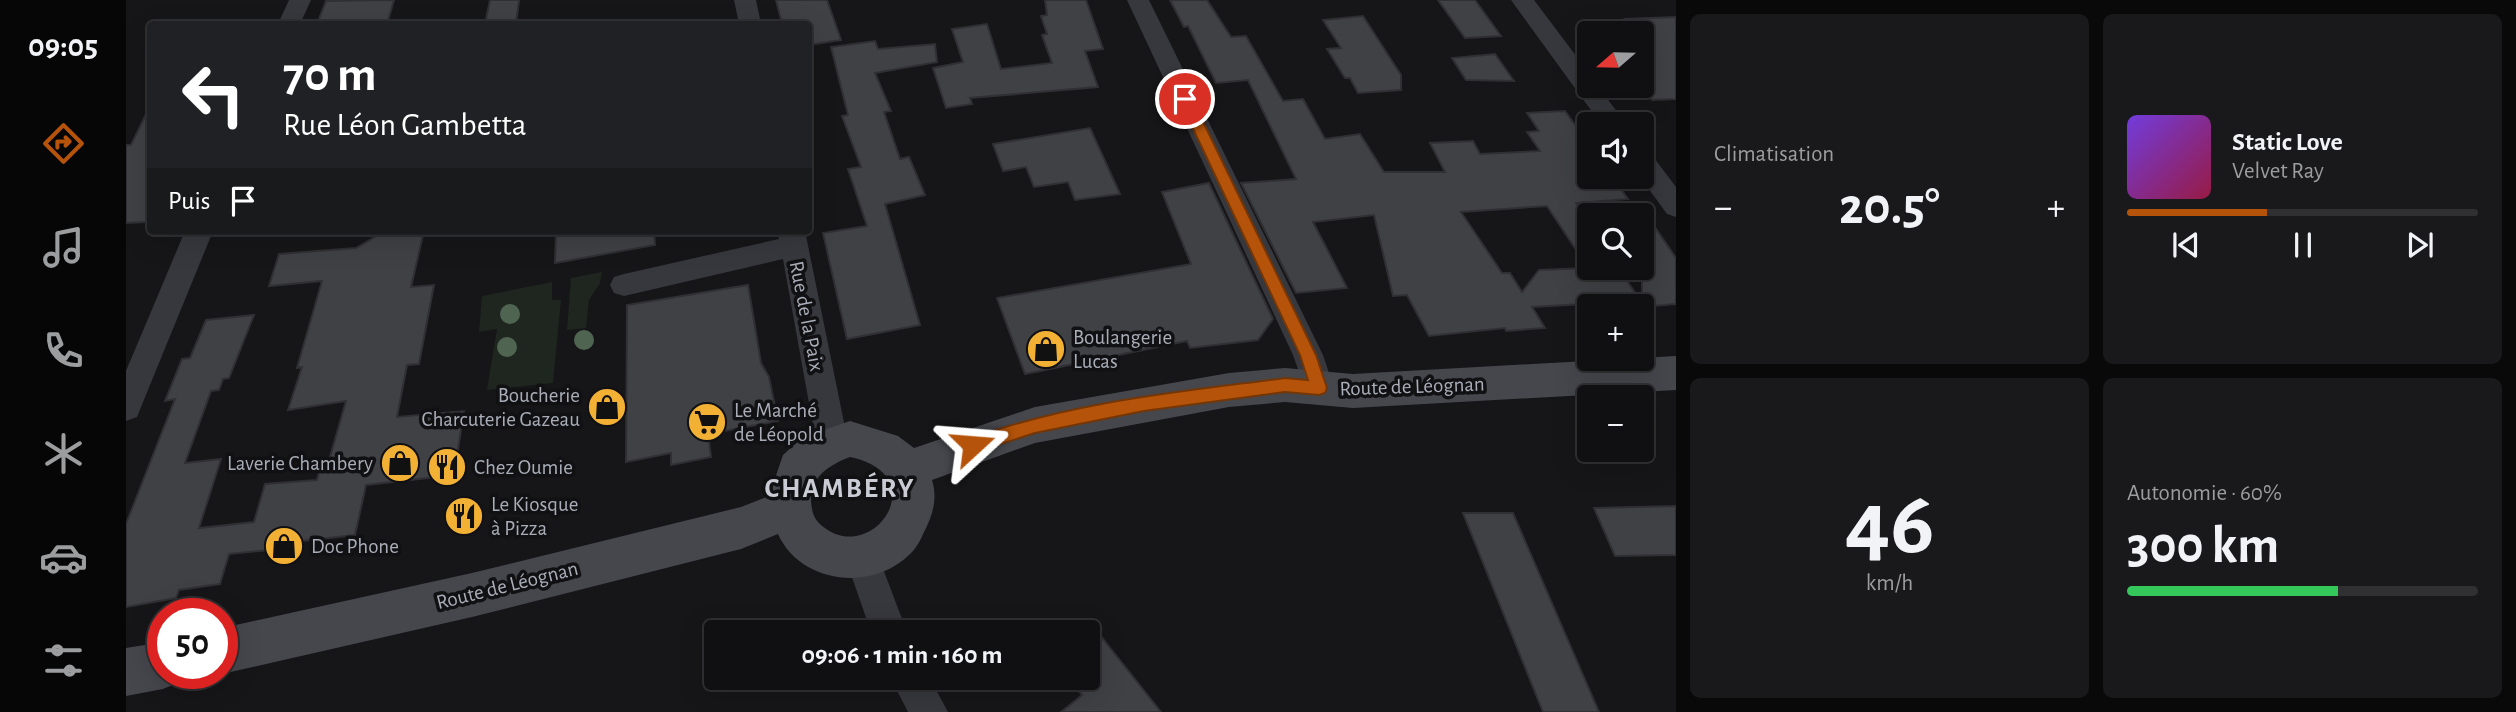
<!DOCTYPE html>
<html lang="fr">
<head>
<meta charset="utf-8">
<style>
  :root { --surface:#101012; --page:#19191b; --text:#f1f3f6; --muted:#9c9d9f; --line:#303032; --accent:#b45309 }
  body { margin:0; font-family:"Alegreya Sans",sans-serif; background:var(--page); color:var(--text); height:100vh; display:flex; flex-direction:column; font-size:26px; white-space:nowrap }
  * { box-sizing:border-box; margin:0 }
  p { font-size:23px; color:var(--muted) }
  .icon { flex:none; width:38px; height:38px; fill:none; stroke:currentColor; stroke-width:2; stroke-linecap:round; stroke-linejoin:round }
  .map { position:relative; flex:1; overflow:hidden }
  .details { display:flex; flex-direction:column; gap:14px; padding:14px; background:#09090a; width:840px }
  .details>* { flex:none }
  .banner { position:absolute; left:21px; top:21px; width:665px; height:214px; border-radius:7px; box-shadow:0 7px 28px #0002,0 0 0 2px var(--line); background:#202124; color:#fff; overflow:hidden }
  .needle { width:46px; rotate:250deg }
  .buttons { position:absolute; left:1451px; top:21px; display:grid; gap:14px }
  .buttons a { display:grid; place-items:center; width:77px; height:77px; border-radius:7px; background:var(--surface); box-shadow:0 7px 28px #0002,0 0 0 2px var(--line); font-size:35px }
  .speed { position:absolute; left:21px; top:598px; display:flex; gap:14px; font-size:35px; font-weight:700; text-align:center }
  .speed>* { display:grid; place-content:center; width:91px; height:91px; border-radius:50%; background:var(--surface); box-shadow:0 7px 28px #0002,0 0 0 2px var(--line); line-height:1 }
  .speed .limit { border:10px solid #d22; background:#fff; color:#111 }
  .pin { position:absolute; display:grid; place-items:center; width:60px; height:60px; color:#fff; margin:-30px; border:4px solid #fff; border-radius:50%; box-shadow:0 2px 7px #0007 }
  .me { position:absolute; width:77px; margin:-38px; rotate:71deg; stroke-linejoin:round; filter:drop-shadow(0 0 5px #0008) }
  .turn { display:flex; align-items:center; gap:24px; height:147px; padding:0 21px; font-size:32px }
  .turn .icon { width:91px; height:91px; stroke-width:2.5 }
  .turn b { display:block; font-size:49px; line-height:60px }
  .then { display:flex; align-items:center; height:66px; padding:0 21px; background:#0003; gap:14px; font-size:26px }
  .big { font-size:52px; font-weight:600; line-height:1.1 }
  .details .card { flex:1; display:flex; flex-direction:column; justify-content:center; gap:10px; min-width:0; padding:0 24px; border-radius:10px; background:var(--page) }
  .details .dial { align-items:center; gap:0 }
  .dial b { font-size:91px; line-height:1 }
  .song { display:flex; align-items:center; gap:21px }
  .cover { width:84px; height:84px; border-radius:10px; background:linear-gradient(135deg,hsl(260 70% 55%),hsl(340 70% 35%)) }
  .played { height:7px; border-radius:4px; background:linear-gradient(90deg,var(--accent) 40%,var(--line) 40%) }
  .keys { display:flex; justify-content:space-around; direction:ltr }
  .heat { display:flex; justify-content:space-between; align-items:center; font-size:38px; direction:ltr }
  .charge { height:10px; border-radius:5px; background:linear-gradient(90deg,#34c759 60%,var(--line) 0) }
  .details .tiles { flex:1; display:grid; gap:14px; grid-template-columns:repeat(2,1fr) }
  .trip { position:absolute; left:578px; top:620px; width:396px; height:70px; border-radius:7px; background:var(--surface); box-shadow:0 7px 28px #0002,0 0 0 2px var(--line); font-weight:600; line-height:70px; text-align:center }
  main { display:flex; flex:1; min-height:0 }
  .menu { display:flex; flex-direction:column; width:126px; justify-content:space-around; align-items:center; background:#060607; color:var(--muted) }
  .menu .icon { width:49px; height:49px }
  .menu .current { color:var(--accent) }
  .menu b { font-size:32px; color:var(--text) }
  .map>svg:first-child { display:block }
  .green { fill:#1e261f }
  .building { fill:#404145; stroke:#303034; stroke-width:2; fill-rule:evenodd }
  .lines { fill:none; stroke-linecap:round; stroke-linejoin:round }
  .street { fill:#37383d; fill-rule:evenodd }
  .secondary { fill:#45474d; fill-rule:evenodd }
  .tree { fill:#506452 }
  .route { fill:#b45309; stroke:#753606; stroke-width:2 }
  .labels { text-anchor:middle; stroke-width:7; stroke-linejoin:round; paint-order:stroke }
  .street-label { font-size:21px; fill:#a8adb8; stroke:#111113 }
  .poi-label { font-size:21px; fill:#a8adb8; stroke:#111113; text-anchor:start }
  .district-label { font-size:28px; font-weight:bold; letter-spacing:2px; fill:#c9ccd4; stroke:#111113 }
</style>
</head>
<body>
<main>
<nav class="menu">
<b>09:05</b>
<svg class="icon current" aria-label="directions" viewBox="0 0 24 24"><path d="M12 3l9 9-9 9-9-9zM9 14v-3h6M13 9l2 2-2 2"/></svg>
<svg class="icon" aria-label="music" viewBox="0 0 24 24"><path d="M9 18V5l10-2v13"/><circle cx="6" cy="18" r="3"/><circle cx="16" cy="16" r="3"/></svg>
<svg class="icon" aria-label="phone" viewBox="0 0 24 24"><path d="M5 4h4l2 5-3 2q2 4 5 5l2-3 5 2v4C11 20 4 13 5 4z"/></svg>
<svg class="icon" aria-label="climate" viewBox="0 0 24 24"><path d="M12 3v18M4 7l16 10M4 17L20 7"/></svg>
<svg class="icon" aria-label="car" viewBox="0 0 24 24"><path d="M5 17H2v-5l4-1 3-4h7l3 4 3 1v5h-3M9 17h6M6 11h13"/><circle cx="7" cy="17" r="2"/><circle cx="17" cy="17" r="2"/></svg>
<svg class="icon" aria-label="filters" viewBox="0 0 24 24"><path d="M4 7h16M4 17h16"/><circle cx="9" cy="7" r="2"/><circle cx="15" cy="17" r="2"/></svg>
</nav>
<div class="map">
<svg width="1550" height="712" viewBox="0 0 1550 712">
  <rect width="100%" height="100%" fill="#161618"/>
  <g class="green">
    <polygon points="476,272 474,283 463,300 460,328 441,330 445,278"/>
    <polygon points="426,282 426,300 435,300 427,383 361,390 371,329 353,332 356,296"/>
  </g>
  <g class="building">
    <polygon points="268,0 261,24 191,24 200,1"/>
    <polygon points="364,0 393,0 390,24 359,24"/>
    <polygon points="650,0 701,0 715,40 682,45 682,24 656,24"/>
    <polygon points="919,0 960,0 977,49 959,51 972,87 844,98 846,104 820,108 807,68 837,62 826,29 861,24 875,69 926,63 916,35 921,34 915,16 921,15"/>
    <path d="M1044 0H1081L1105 37 1120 36 1157 101 1177 99 1199 139 1234 134 1258 172H1319L1304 143 1347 141 1354 154 1414 151 1401 132 1413 131 1401 113 1439 111 1463 144V177H1486L1502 199 1450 203 1463 223V268H1472L1480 279 1499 278 1515 301 1406 307 1419 328 1380 331 1379 328 1303 336 1281 295 1267 296 1248 215 1187 222 1221 288 1170 293 1115 183 1170 179 1122 80 1090 83 1062 26 1058 27ZM1421 206 1462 268 1413 270 1396 292 1384 273H1376L1335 212Z"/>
    <polygon points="1312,0 1349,0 1375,36 1339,38"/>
    <polygon points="1237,16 1275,75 1275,90 1232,93 1224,78 1219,78 1201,49 1215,48 1197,20"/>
    <polygon points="1550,17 1550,99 1526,100 1516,86 1516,33 1511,33 1499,19"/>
    <polygon points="749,41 752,49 809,44 811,62 749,73 765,111 758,112 774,159 783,157 799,195 759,204 794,325 721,339 697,233 741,226 722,169 735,167 716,116 722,115 705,47"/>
    <polygon points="1369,54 1388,81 1340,80 1326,58"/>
    <polygon points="24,106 24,213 20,222 0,223 0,145 5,145"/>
    <polygon points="964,128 994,194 949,200 942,182 908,187 900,167 877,171 867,144"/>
    <polygon points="1083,183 1147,319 1132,340 1064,348 1061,341 899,374 871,298 1065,264 1036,192"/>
    <polygon points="1516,208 1550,258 1550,304 1516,307"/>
    <polygon points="259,231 298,231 285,287 308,285 293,364 281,365 271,417 338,411 328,475 240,485 229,535 176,541 174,547 103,554 94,584 53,590 50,598 0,607 0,524 49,399 39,401 56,359 64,358 80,320 128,315 103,378 97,379 93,390 85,391 59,463 95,459 73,528 128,522 139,484 191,480 193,472 200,471 220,401 162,410 176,367 171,368 196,281 143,286 153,254 230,248"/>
    <polygon points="447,231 528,231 529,245 429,263 430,233"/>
    <polygon points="622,285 635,363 643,377 652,421 582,434 585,457 545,465 545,453 500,462 501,305"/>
    <polygon points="1550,506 1550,555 1489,556 1468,508"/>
    <polygon points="1337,513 1387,513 1473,712 1417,712"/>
    <polygon points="966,625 1035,712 935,712 956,695 942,677 961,677 961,632 957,632"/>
  </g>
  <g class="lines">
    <g class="street">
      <polygon points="163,0 185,0 174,24 152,24"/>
      <polygon points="608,0 630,0 635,24 613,24"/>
      <polygon points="1001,0 1023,0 1197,355 1208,388 1204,397 1193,401 1182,397 1167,355"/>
      <polygon points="1385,0 1408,0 1463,73 1463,86 1472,86 1500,124 1475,124"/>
      <polygon points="1516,152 1525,154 1550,187 1550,217 1541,214 1514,177"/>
      <polygon points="59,231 87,231 15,407 11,417 0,421 0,371"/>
      <polygon points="651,231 679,231 722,442 717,452 706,456 695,452 690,442 657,259 498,296 488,293 484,285 488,277 498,274 653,239"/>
      <polygon points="736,540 748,545 781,632 745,632 719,557 724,545"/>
      <polygon points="764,677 803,677 822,712 782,712"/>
    </g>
    <g class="secondary">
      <path d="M1550 356V390L1227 408 1159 402 1103 407 909 443 806 480C811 496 808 511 801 526 796 536 792 547 784 554 745 593 674 583 652 534L615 549 346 617 96 674H95L96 628 346 573 615 507 643 496 657 455 677 437 724 421 772 436 788 448 909 407 1103 373 1159 368 1227 374ZM724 457C811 475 745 569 695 525 687 518 686 511 685 501 684 477 703 465 724 457Z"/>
      <polygon points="37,642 37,674 57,674 54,682 37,689 0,696 0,648"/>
    </g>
  </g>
  <g class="tree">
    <circle cx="384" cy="314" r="10"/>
    <circle cx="458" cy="340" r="10"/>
    <circle cx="381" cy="347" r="10"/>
  </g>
  <path class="route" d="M1059 95 1066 99 1190 355 1201 388 1199 393 1193 395 1159 392 1018 411 909 433 847 453 841 450 838 445 841 440C942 402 1052 392 1159 378L1182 380 1174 355 1053 99Z"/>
  <defs>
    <g id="shop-disc" transform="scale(2.0125)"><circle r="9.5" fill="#f2b134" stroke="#111113"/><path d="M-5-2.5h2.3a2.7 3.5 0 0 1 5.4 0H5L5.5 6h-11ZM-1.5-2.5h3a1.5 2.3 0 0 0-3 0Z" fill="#111"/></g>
    <g id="supermarket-disc" transform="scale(2.0125)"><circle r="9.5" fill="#f2b134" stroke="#111113"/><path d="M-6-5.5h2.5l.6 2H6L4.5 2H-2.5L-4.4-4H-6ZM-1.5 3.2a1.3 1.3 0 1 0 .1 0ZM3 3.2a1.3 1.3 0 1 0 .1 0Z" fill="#111"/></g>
    <g id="restaurant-disc" transform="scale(2.0125)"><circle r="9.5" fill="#f2b134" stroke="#111113"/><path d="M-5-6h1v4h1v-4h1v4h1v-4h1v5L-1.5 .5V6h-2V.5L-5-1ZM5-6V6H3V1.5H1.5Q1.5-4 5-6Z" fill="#111"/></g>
  </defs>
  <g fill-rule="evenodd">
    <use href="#shop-disc" x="920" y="349"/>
    <use href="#shop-disc" x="481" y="407"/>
    <use href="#supermarket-disc" x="581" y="422"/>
    <use href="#shop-disc" x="274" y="463"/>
    <use href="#restaurant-disc" x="321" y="467"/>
    <use href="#restaurant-disc" x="338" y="516"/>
    <use href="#shop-disc" x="158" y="546"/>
  </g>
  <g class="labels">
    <g class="street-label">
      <text transform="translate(681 316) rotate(79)" y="7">Rue de la Paix</text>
      <text transform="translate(1286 386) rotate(-2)" y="7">Route de Léognan</text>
      <text transform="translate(381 585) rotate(-14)" y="7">Route de Léognan</text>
    </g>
    <g class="poi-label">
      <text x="947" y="344">Boulangerie<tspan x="947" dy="24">Lucas</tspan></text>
      <text x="454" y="402" text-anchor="end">Boucherie<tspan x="454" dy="24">Charcuterie Gazeau</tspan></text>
      <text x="608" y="417">Le Marché<tspan x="608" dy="24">de Léopold</tspan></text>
      <text x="247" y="470" text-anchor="end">Laverie Chambery</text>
      <text x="348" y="474">Chez Oumie</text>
      <text x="365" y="511">Le Kiosque<tspan x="365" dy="24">à Pizza</tspan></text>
      <text x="185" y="553">Doc Phone</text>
    </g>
    <g class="district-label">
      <text x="714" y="497">CHAMBÉRY</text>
    </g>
  </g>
</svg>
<div class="buttons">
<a><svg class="needle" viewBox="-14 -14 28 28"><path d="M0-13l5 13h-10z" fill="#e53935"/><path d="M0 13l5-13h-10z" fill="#9c9d9f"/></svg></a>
<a><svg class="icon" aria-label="sound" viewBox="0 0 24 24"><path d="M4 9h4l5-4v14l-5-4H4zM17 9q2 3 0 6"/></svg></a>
<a><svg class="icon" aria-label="search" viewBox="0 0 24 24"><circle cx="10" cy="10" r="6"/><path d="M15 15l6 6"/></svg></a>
<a>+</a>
<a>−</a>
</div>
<div class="speed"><div class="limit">50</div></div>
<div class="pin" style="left:1059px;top:99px;background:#d93025"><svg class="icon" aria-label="arrive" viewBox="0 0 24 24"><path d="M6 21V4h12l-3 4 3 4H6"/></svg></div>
<svg class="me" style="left:847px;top:445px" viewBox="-20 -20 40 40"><path d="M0-17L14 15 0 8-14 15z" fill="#b45309" stroke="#fff" stroke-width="4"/></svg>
<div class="trip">09:06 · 1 min · 160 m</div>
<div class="banner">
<div class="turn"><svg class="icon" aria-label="left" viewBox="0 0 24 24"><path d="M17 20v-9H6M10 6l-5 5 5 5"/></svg><div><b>70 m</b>Rue Léon Gambetta</div></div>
<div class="then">Puis<svg class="icon" aria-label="arrive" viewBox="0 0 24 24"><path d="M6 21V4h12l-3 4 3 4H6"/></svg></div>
</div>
</div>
<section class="details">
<div class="tiles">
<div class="card"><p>Climatisation</p>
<div class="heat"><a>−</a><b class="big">20.5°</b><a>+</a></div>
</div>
<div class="card">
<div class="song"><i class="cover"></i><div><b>Static Love</b><p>Velvet Ray</p></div></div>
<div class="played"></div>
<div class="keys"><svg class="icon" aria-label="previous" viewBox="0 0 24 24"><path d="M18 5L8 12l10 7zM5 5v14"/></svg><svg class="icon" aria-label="pause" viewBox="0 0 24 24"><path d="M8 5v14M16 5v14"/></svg><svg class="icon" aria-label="next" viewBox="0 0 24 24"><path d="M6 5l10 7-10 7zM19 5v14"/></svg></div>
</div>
<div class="card dial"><b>46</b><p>km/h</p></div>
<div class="card"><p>Autonomie · 60%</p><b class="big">300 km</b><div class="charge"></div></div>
</div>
</section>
</main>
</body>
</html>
